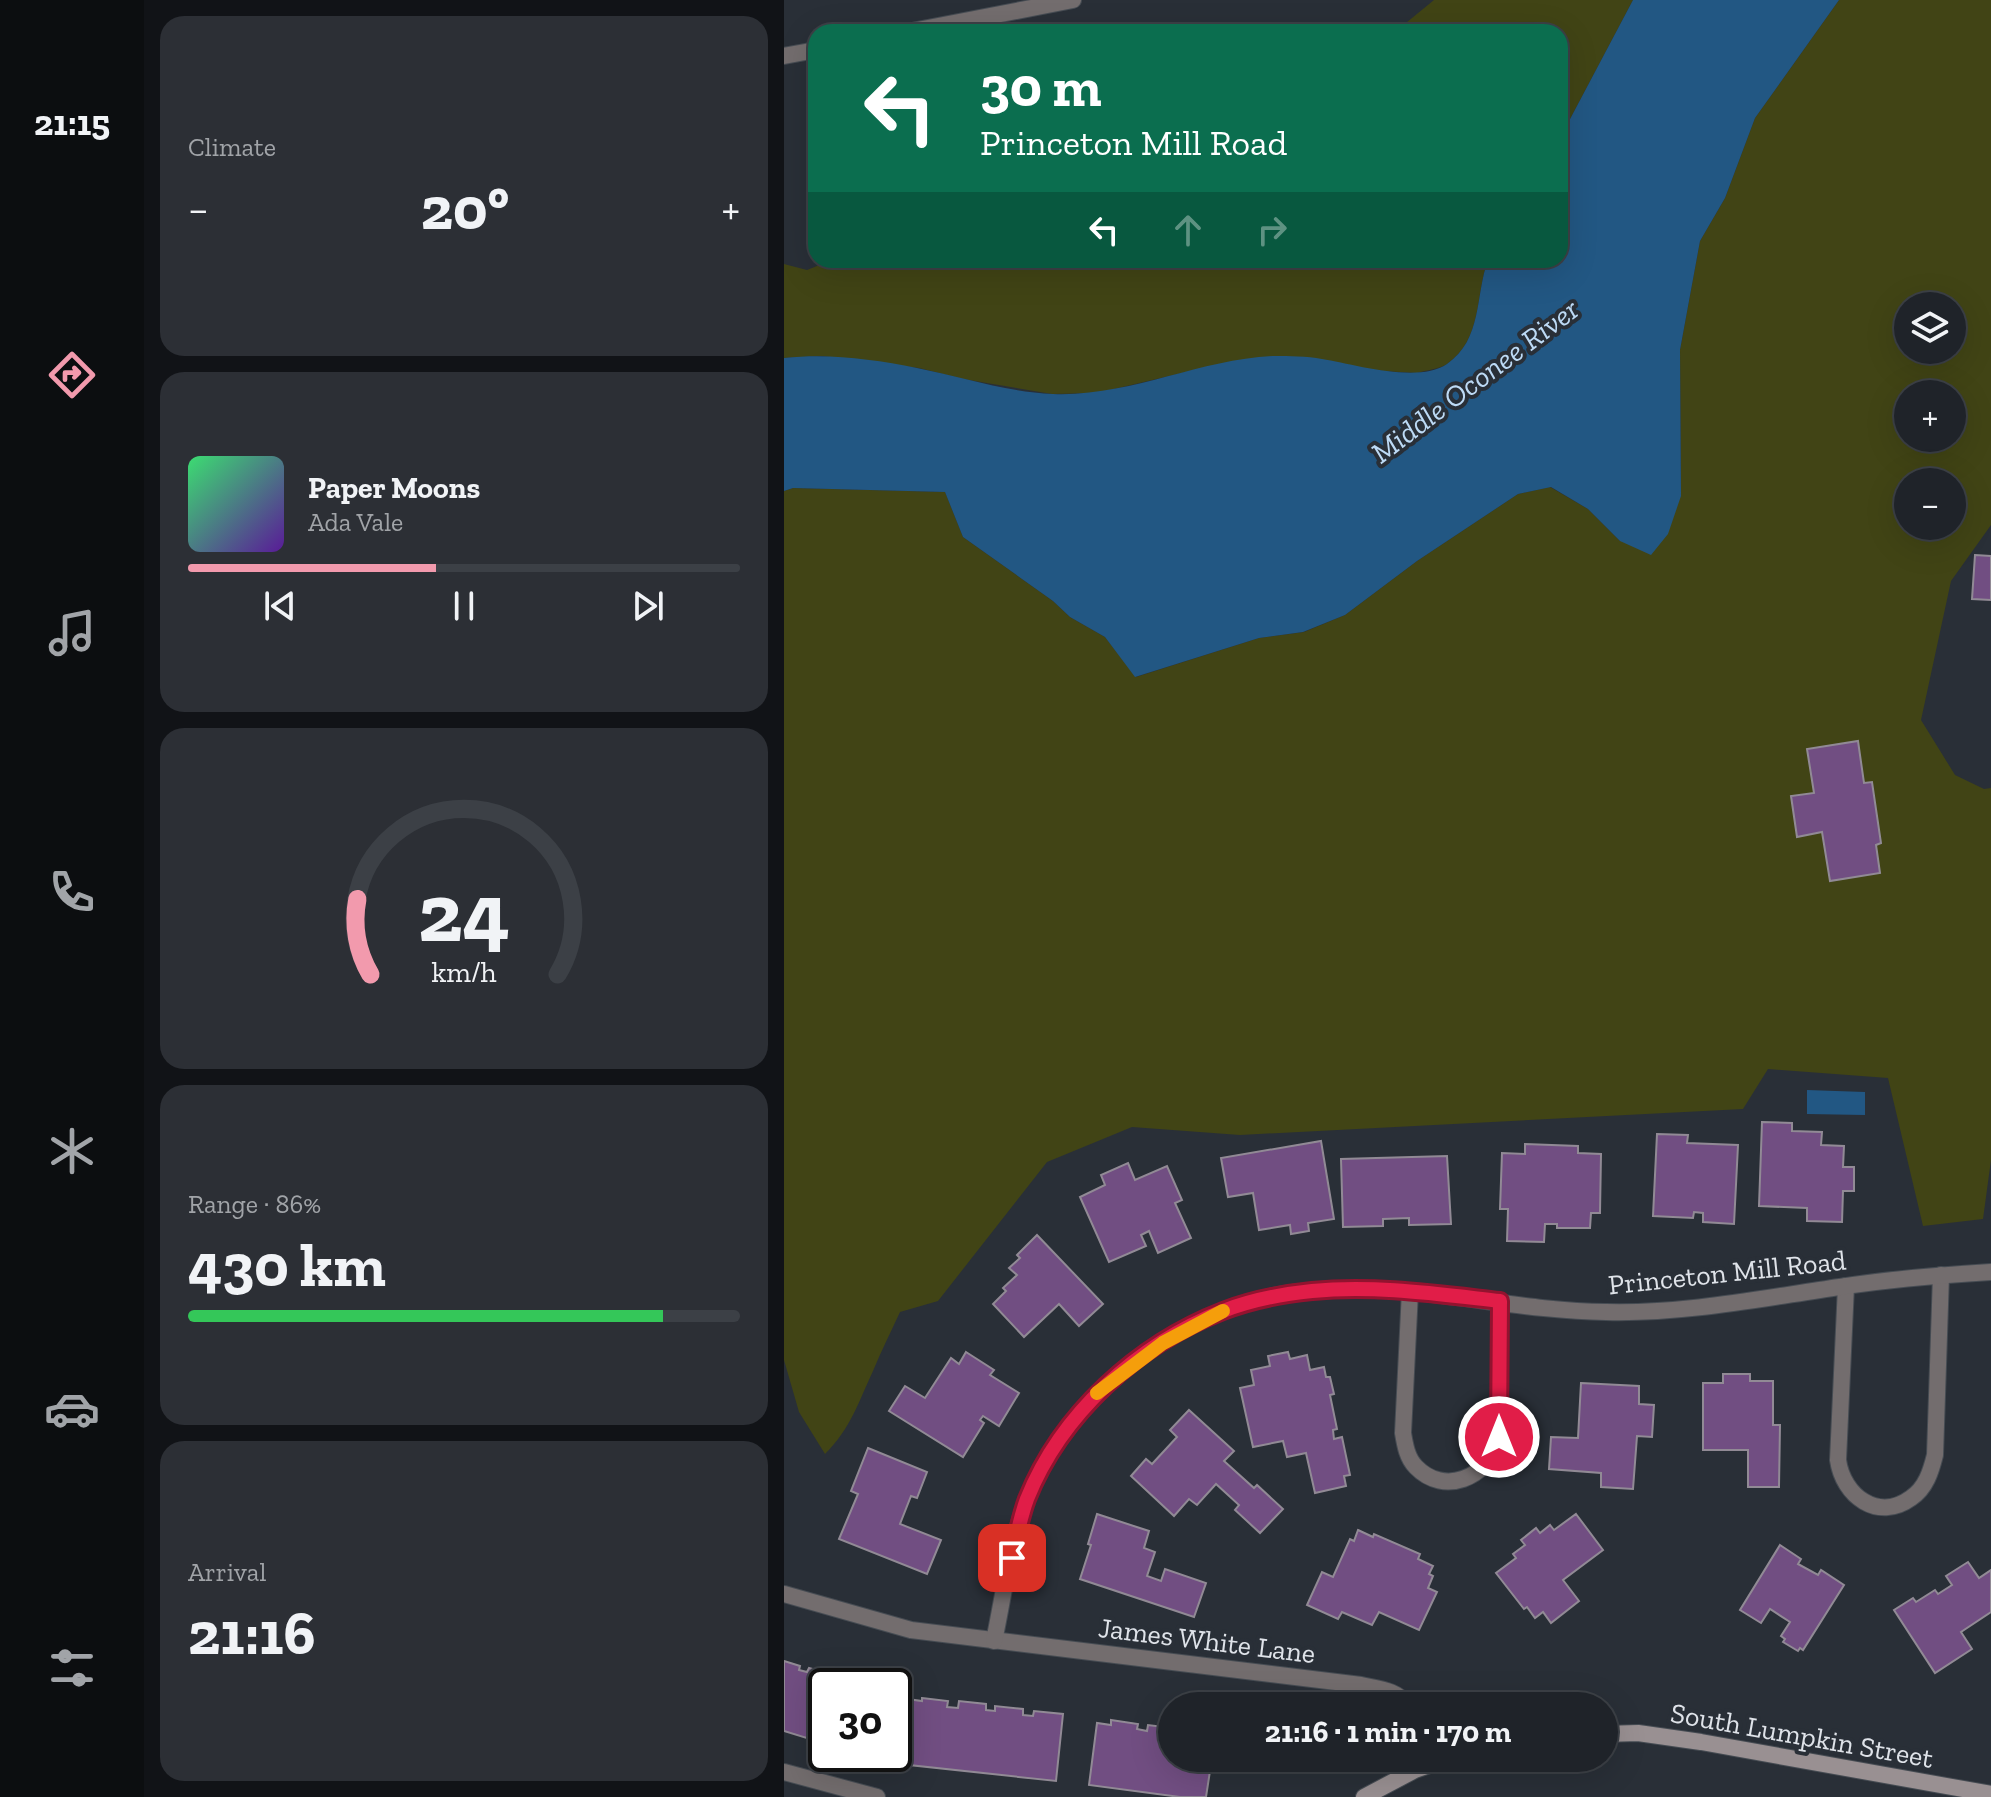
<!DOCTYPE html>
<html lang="en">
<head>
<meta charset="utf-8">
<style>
  :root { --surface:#1f2329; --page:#2c2f35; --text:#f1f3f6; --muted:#a1a4a8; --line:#3c4046; --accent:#f29aad }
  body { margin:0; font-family:"Zilla Slab",serif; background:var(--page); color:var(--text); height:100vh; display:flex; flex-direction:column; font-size:30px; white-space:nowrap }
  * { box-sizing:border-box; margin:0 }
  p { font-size:26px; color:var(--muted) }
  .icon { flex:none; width:44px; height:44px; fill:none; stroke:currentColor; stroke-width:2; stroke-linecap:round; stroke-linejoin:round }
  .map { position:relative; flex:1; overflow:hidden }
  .drawer { display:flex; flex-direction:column; gap:16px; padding:16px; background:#111317; width:640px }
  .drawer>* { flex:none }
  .hud { position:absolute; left:24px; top:24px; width:760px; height:244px; border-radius:24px; box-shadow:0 8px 32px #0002,0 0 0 2px var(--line); background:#0b6e4f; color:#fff; overflow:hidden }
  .buttons { position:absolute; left:1110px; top:292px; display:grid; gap:16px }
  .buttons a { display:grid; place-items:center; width:72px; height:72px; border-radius:50%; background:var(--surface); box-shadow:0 8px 32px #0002,0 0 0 2px var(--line); font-size:40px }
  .speed { position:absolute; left:24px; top:1668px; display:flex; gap:16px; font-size:40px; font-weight:700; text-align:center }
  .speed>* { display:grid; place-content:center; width:104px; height:104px; border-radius:50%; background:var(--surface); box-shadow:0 8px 32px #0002,0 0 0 2px var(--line); line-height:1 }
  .speed .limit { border:4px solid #111; border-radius:12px; background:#fff; color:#111 }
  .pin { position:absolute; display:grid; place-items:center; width:68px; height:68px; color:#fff; margin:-34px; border-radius:16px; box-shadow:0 4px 12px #0006 }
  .me { position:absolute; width:88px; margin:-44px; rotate:0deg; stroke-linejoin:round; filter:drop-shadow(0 0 6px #0008) }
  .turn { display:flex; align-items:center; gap:28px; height:168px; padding:0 40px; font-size:36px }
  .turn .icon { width:104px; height:104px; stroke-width:2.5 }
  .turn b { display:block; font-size:56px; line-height:68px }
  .lanes { display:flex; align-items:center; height:76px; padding:0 40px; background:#0003; justify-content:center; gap:40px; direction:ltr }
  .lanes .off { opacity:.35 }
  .big { font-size:60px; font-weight:700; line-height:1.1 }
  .drawer .card { flex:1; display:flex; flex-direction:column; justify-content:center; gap:12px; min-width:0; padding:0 28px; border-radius:24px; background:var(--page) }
  .drawer .dial { align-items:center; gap:0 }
  .dial svg { height:208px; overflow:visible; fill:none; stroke:var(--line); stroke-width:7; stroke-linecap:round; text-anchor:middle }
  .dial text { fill:var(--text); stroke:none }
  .song { display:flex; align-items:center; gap:24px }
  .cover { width:96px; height:96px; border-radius:12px; background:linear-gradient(135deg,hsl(140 70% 55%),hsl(270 70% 35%)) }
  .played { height:8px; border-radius:4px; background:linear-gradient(90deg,var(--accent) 45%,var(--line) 45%) }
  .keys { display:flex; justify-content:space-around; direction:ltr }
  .heat { display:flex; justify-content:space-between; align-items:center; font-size:44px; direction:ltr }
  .charge { height:12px; border-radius:6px; background:linear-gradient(90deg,#34c759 86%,var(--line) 0) }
  .trip { position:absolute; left:374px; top:1692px; width:460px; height:80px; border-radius:40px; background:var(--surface); box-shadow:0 8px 32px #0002,0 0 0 2px var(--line); font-weight:700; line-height:80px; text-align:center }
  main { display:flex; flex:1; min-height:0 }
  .dock { display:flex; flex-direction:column; width:144px; justify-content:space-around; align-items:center; background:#0c0e10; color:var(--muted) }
  .dock .icon { width:56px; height:56px }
  .dock .on { color:var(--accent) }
  .dock b { font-size:36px; color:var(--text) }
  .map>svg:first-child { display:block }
  .green { fill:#414415; fill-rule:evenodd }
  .water { fill:#225783 }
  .building { fill:#714e82; stroke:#918a95; stroke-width:2 }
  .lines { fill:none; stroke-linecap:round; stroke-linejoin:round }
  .lane-casing { stroke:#464c53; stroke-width:18 }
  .street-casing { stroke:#464c53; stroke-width:18 }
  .secondary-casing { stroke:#464c53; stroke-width:18 }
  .lane { stroke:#736d6e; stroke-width:16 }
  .street { stroke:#736d6e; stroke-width:16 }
  .secondary { stroke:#999092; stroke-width:16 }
  .route-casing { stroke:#92132f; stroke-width:20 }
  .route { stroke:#e11d48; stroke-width:14 }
  .slow { stroke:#f59e0b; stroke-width:14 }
  .labels { text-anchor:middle; stroke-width:8; stroke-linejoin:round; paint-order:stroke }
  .street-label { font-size:28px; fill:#dfe3e9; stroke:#292f37 }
  .water-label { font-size:30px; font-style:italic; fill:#bddaf5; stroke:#292f37 }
</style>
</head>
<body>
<main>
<nav class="dock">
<b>21:15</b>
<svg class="icon on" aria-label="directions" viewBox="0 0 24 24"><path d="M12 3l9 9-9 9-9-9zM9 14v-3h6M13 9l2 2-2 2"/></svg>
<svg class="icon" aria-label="music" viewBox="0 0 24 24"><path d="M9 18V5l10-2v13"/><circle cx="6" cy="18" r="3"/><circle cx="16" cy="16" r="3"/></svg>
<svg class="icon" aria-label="phone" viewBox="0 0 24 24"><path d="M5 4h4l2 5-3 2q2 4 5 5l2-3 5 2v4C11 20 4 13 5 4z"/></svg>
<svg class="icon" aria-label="climate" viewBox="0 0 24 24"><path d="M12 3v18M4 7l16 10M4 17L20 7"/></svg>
<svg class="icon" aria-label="car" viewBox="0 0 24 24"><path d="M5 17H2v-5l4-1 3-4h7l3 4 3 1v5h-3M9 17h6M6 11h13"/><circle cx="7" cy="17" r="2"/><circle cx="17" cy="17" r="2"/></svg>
<svg class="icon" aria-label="filters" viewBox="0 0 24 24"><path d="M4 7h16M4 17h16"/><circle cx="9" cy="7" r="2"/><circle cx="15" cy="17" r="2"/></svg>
</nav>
<section class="drawer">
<div class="card"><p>Climate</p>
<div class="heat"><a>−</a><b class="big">20°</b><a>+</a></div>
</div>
<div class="card">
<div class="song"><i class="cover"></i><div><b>Paper Moons</b><p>Ada Vale</p></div></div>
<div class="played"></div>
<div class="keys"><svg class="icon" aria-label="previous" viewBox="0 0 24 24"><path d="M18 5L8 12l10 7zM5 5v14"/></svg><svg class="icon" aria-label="pause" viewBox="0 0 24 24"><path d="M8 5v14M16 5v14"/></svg><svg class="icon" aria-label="next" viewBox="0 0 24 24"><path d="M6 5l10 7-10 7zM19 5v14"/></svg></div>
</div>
<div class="card dial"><svg viewBox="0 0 100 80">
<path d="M14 69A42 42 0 1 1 86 69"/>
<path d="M14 69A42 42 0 0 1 9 40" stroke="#f29aad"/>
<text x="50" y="56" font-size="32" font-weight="700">24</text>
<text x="50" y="72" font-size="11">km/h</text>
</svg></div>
<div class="card"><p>Range · 86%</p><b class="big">430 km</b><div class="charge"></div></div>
<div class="card"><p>Arrival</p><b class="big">21:16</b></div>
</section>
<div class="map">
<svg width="1207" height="1797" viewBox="0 0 1207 1797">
  <rect width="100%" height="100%" fill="#292f37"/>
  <g class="green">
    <polygon points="650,0 849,0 776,138 776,32 597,32 617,27"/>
    <path d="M1055 0H1207V525L1167 581 1137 720 1171 775 1200 789 1207 788V1160L1199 1219 1139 1226 1104 1078 984 1069 959 1109 456 1135 348 1127 263 1162 154 1301 116 1312C107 1332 97 1351 89 1371 74 1403 67 1428 41 1454L15 1412 0 1360V491L9 488 161 492 179 537 269 601 286 617 321 637 352 677 475 638 520 632 561 615 633 561 734 494 766 487 804 509 836 541 897 496 896 350 916 241 941 198 971 118ZM1124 306H1168V350H1124ZM1124 394H1168V438H1124ZM1124 482H1168V526H1124Z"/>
    <path d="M48 260H704C691 295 699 339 663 364 656 369 642 370 633 373L445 362 313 393 268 394 179 379 135 368 38 356 0 358V264L23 270Z"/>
  </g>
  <g class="water">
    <path d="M849 0H1055L971 118 941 198 916 241 896 350 897 496 884 534 867 555 836 541 804 509 767 487 734 494 633 561 561 615 519 632 475 638 351 677 321 637 286 617 269 601 179 537 161 492 9 488 0 491V358C44 353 89 359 133 368 178 377 223 392 269 394 347 397 415 359 490 356 505 356 523 356 538 359 570 364 634 384 663 364 699 339 691 295 704 260H776V138Z"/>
    <polygon points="1023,1090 1081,1092 1081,1115 1023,1114"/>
  </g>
  <g class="building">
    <polygon points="1191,555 1207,556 1207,600 1188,599"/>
    <polygon points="1074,741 1080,783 1088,782 1097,843 1092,845 1096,873 1046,881 1038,832 1013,837 1007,796 1030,793 1023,749"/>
    <polygon points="978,1122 1008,1123 1008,1131 1038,1132 1037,1145 1060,1146 1059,1167 1070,1167 1070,1191 1059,1191 1058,1222 1023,1221 1023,1208 975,1206"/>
    <polygon points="873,1134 904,1135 903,1143 954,1145 950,1224 919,1222 919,1213 910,1212 909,1218 869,1216"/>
    <polygon points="537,1141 550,1219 524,1223 525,1231 507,1234 506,1225 475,1230 469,1193 444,1197 437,1158"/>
    <polygon points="741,1144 794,1146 794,1153 817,1154 816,1213 807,1213 806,1228 773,1228 773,1224 761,1224 760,1242 723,1241 724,1209 716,1209 718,1153 741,1154"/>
    <polygon points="663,1156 667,1224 625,1225 625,1218 599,1219 599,1226 559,1227 557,1159"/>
    <polygon points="344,1163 351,1180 383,1166 398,1200 391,1203 407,1238 374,1253 365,1231 357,1235 362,1246 325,1262 296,1197 321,1185 317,1175"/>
    <polygon points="253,1235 319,1304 295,1326 275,1304 240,1337 209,1304 222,1291 219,1288 233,1275 225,1268 236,1258 233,1255"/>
    <polygon points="182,1352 210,1370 206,1375 235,1393 215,1426 199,1416 196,1420 200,1423 179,1457 105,1411 121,1386 141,1398 167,1358 175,1364"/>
    <polygon points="504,1352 506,1359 523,1355 526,1370 540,1367 542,1377 546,1377 550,1394 546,1395 553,1429 549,1430 550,1439 558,1437 566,1475 560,1476 562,1486 531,1493 522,1453 503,1457 499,1441 469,1447 456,1388 470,1385 467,1370 486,1366 484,1356"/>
    <polygon points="939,1374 966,1374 966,1381 989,1381 989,1425 996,1425 995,1487 964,1487 964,1450 919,1450 919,1383 939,1383"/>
    <polygon points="797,1383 855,1386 855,1404 870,1405 868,1437 853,1436 849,1489 817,1487 817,1473 765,1469 767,1437 794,1438"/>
    <polygon points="405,1410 450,1451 440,1461 470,1488 473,1485 499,1509 476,1533 451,1510 455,1505 432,1484 413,1505 405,1499 390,1516 347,1476 362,1459 368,1464 393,1437 386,1430"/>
    <polygon points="84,1448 143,1472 133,1498 127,1496 116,1524 157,1540 143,1574 55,1539 74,1494 67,1491"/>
    <polygon points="313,1514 365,1531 360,1548 371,1552 363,1576 377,1581 381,1569 422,1583 410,1617 296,1579 307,1545 304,1544"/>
    <polygon points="792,1514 819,1550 779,1580 795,1601 767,1623 759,1612 751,1618 743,1607 740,1609 712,1573 732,1558 729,1554 741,1545 737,1540 752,1528 756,1533 766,1525 770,1530"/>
    <polygon points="574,1530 589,1537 590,1534 636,1554 634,1559 649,1566 645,1574 649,1576 644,1588 653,1592 635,1630 595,1612 588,1625 558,1612 554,1619 523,1605 538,1572 549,1577 566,1539 570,1541"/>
    <polygon points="996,1545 1017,1559 1014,1564 1034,1575 1037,1570 1060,1585 1019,1650 1016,1648 1014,1651 999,1642 1001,1639 997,1636 1006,1622 986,1609 977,1623 956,1610"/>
    <polygon points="1184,1562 1195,1578 1207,1570 1207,1612 1177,1632 1188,1649 1151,1673 1110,1610 1129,1598 1132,1602 1151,1590 1154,1594 1168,1585 1162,1576"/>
    <polygon points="0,1661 16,1666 15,1670 23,1672 25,1668 53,1676 52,1680 59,1683 61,1678 87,1686 42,1686 42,1744 0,1731"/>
    <polygon points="138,1698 164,1701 163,1707 174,1708 175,1701 202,1704 202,1710 211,1711 211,1706 239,1709 239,1715 249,1716 250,1711 279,1714 272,1781 116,1764 123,1699 138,1701"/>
    <polygon points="327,1720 354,1724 353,1729 363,1731 364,1725 388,1728 388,1758 428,1758 422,1797 396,1797 305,1785 313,1723 327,1725"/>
  </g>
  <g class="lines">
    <g class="lane-casing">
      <g id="lane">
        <polyline points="123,32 289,0"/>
        <polyline points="0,56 32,50"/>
        <polyline points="0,1772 93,1797"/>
      </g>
    </g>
    <g class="street-casing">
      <g id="street">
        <path d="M1062 1286 1054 1460C1059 1496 1094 1522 1127 1498 1142 1488 1147 1471 1151 1455L1157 1275"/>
        <path d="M626 1291 619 1433C621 1445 623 1458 632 1467 660 1496 703 1478 713 1442 717 1429 715 1413 715 1399 715 1367 715 1334 716 1301"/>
        <path d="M0 1594 127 1630 577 1685C595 1689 614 1690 624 1706"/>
        <path d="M210 1641C220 1594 226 1543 243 1499 277 1414 354 1345 439 1311 480 1294 531 1288 575 1289 658 1290 739 1311 822 1312 901 1314 979 1298 1056 1287 1106 1279 1157 1275 1207 1272"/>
      </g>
    </g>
    <g class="secondary-casing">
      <g id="secondary">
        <polyline points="820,1734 854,1733 917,1742 1207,1794"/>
        <polyline points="580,1797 631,1770 666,1758"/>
      </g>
    </g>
    <use href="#lane" class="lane"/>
    <use href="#street" class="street"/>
    <use href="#secondary" class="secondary"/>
  </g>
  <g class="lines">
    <g class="route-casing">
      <path id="route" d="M228 1558C232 1539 236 1518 243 1499 277 1414 354 1344 439 1311 467 1300 499 1294 528 1291 591 1285 653 1294 716 1301L715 1437"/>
    </g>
    <use href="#route" class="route"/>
    <polyline class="slow" points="313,1393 379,1343 439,1311"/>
  </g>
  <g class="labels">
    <g class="street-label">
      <text transform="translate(943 1272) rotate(-6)" y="10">Princeton Mill Road</text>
      <text transform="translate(423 1640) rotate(7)" y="10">James White Lane</text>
      <text transform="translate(1018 1735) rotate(10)" y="10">South Lumpkin Street</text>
    </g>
    <g class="water-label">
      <text transform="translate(691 381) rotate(-37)" y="10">Middle Oconee River</text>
    </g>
  </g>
</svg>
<div class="buttons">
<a><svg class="icon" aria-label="layers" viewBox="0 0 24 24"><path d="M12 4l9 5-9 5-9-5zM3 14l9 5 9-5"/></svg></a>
<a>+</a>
<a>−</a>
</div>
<div class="speed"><div class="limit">30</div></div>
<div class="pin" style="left:228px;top:1558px;background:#d93025"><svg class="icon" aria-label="arrive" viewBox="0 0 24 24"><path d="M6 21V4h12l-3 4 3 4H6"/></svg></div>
<svg class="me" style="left:715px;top:1437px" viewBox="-20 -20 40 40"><circle r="17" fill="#e11d48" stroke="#fff" stroke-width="3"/><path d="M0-11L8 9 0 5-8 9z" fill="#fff"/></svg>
<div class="trip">21:16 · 1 min · 170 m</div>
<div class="hud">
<div class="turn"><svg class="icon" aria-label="left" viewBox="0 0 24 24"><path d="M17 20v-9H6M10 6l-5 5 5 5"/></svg><div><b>30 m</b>Princeton Mill Road</div></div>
<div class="lanes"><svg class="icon" aria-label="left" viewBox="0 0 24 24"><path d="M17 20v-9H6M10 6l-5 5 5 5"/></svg><svg class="icon off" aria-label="ahead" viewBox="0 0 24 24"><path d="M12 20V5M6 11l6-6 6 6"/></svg><svg class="icon off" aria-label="right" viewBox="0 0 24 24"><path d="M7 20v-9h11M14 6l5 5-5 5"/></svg></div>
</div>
</div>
</main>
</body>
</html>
